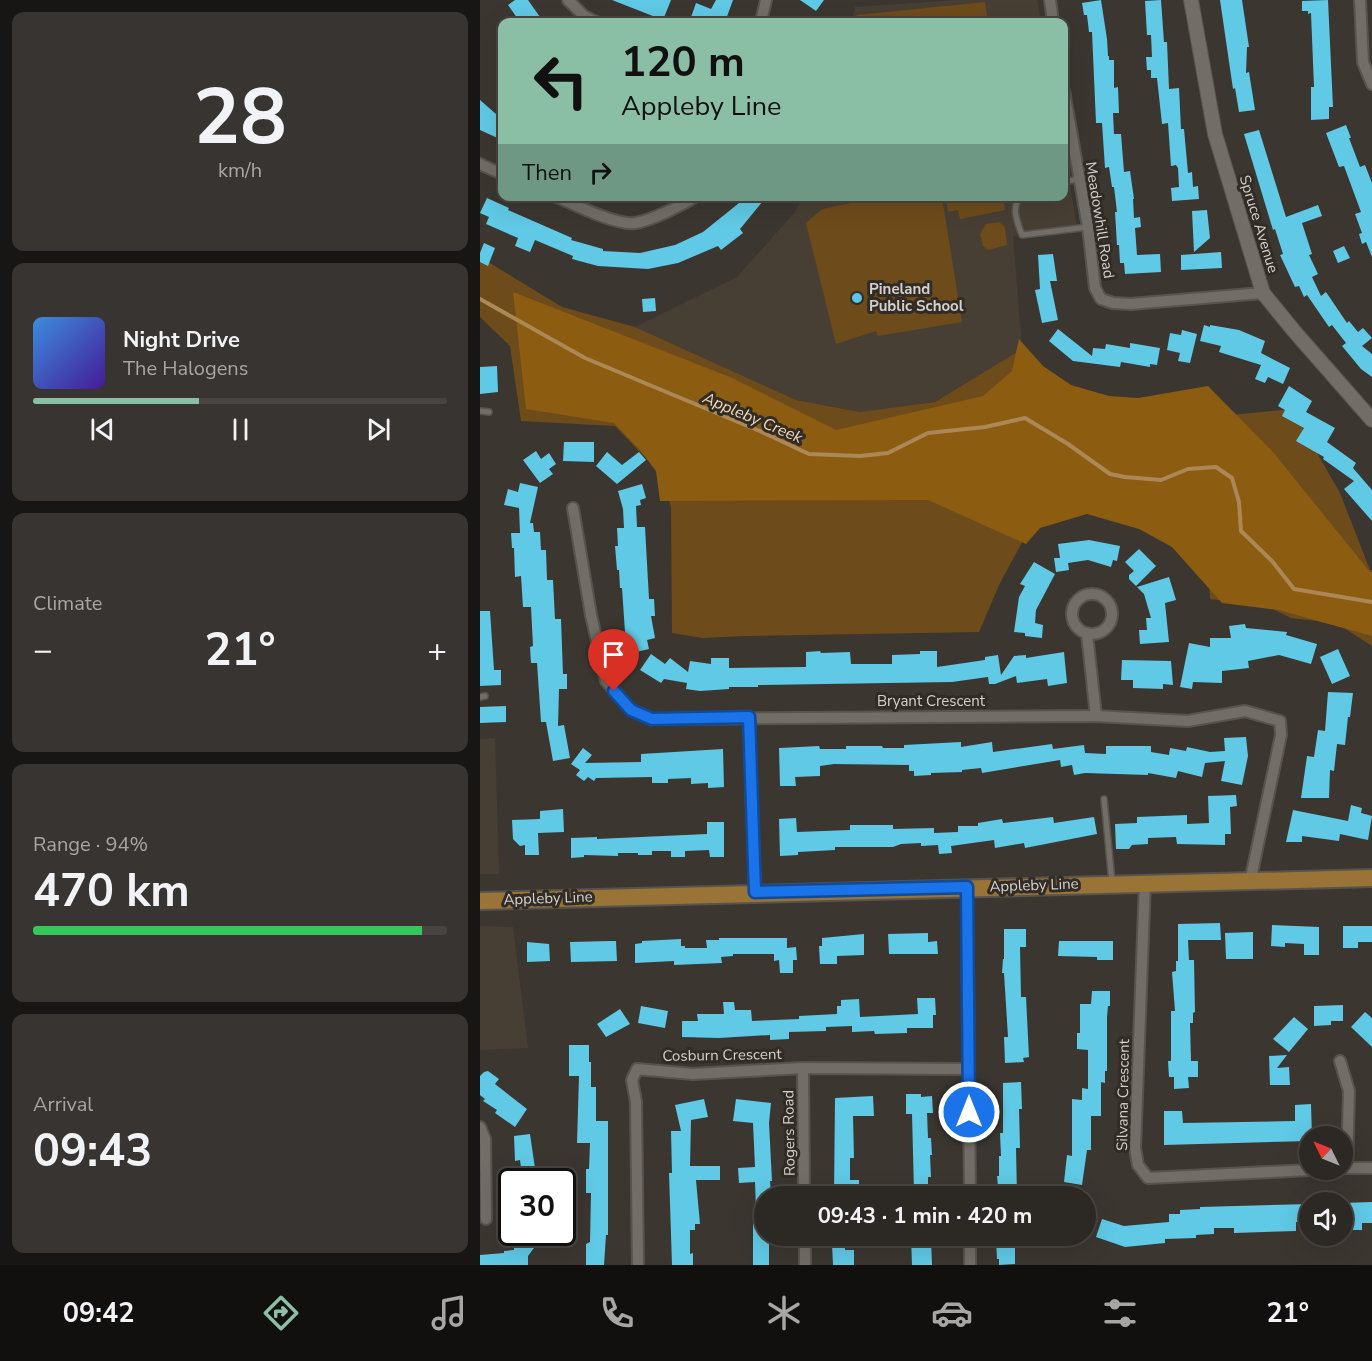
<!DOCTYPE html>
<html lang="en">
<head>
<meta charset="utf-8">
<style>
  :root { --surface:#2c2824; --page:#383431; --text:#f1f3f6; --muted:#a6a6a6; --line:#484441; --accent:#8abfa5 }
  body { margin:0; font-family:"Nunito Sans",sans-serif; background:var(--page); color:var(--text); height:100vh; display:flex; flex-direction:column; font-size:22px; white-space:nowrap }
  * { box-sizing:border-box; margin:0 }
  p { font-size:20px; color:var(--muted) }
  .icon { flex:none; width:33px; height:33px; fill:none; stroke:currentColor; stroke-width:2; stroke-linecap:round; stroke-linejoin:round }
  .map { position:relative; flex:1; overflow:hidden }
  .side { display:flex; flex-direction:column; gap:12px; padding:12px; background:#181614; width:480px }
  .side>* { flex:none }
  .guide { position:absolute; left:18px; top:18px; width:570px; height:183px; border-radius:12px; box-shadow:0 6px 24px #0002,0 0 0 2px var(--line); background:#8abfa5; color:#111; overflow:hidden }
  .needle { width:39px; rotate:313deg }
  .tools { position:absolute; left:819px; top:1126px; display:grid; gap:12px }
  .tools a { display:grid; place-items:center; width:54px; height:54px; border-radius:50%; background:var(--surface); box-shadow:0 6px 24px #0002,0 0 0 2px var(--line); font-size:30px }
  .speed { position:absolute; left:18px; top:1168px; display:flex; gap:12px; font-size:30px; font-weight:700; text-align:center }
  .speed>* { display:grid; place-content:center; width:78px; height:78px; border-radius:50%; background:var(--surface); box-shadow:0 6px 24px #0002,0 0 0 2px var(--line); line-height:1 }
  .speed .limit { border:3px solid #111; border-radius:9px; background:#fff; color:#111 }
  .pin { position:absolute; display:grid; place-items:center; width:51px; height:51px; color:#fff; margin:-62px -26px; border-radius:50% 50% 50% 0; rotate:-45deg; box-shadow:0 0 6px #0007 }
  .pin .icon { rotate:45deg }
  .me { position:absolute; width:66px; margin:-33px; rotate:0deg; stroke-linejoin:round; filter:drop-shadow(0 0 4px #0008) }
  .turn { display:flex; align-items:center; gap:21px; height:126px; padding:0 24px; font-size:27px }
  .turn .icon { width:78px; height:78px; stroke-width:2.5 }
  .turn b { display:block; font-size:42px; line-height:51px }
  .then { display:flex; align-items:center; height:57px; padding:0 24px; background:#0003; gap:12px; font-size:22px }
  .big { font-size:45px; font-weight:700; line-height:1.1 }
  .side .tile { flex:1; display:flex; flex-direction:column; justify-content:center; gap:9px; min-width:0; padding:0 21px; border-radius:12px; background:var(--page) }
  .side .dial { align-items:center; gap:0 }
  .dial b { font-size:78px; line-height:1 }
  .song { display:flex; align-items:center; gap:18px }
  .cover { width:72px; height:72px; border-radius:9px; background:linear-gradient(135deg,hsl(210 70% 55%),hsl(260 70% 35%)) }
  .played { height:6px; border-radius:3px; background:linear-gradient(90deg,var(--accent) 40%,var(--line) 40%) }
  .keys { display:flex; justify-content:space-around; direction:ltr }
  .heat { display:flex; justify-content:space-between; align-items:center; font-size:33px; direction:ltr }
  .charge { height:9px; border-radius:4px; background:linear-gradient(90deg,#34c759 94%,var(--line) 0) }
  .trip { position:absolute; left:274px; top:1186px; width:342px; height:60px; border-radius:30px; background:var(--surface); box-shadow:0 6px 24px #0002,0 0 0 2px var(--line); font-weight:700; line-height:60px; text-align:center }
  .tab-bar { display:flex; height:96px; justify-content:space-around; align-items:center; background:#12100e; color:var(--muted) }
  .tab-bar .icon { width:42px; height:42px }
  .tab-bar .current { color:var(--accent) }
  .tab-bar b { font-size:27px; color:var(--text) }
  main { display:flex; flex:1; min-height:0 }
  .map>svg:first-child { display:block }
  .built { fill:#483f34 }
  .green { fill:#6e4b1b }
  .forest { fill:#8c5c11 }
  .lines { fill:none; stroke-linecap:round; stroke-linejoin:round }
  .stream { stroke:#ab8856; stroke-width:4 }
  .building { fill:#60c9e5 }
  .service-casing { stroke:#57544e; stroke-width:8 }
  .minor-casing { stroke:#57544e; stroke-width:14 }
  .tertiary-casing { stroke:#57544e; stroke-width:16 }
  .primary-casing { stroke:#57544e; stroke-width:20 }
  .service { stroke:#726d66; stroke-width:5 }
  .minor { stroke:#726d66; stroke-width:10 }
  .tertiary { stroke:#726d66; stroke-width:14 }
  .primary { stroke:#9a7337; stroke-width:16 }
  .route-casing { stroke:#114b97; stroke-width:15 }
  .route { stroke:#1a73e8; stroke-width:10 }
  .poi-dot { fill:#5ac8e5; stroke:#312c26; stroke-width:2 }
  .labels { text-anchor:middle; stroke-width:6; stroke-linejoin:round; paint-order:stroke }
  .street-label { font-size:15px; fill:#d4d1cd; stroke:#312c26 }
  .poi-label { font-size:15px; font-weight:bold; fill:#d4d1cd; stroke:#312c26; text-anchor:start }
  .water-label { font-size:16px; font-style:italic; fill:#f4d9b7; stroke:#312c26 }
</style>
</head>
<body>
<main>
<section class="side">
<div class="tile dial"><b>28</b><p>km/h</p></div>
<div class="tile">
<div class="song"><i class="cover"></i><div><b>Night Drive</b><p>The Halogens</p></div></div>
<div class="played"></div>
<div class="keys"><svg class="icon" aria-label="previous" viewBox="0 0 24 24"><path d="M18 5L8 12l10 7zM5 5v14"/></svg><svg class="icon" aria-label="pause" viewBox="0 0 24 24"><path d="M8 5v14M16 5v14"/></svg><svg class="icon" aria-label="next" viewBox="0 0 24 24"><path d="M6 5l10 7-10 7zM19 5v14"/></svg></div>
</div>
<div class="tile"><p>Climate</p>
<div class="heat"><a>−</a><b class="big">21°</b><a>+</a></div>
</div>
<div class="tile"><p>Range · 94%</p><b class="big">470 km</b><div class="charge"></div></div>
<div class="tile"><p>Arrival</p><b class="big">09:43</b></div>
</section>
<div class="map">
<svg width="892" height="1265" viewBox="0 0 892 1265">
  <rect width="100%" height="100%" fill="#3b3630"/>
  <g class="built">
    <polygon points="477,0 557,0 561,22 372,22 375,7"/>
    <polygon points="584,150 597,227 533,236 542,349 455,402 381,412 316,400 155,327 257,277 315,212 323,197 584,196"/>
    <polygon points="15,738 19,874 0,874 0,739"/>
    <polygon points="0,926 33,927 48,1048 0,1050"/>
  </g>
  <g class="green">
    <polygon points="505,2 507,16 471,22 375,22 377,15"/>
    <polygon points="376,197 462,197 482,322 398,336 396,331 356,344 326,223 342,209 376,202"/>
    <polygon points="466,197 523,197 525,210 480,219 478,210 468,212"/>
    <polygon points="519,222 525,227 527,245 508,250 503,246 500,234 506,224"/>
    <polygon points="0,257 82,307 155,327 316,400 380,412 455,402 542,349 551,392 699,420 812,409 860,493 890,570 892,570 892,646 864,628 837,621 811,618 789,607 730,599 729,582 661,517 565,500 520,583 499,632 264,636 222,638 192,633 191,507 180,473 135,426 41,421 30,346 0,317"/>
  </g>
  <polygon class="forest" points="33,292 250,377 356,430 503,396 532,371 539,339 563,366 591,385 629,396 658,398 728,386 793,452 890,572 892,572 892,636 799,610 742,603 692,547 659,529 607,514 560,528 546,544 448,500 180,501 176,471 160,450 134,423 46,409"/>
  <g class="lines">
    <polyline class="stream" points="0,299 105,358 282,432 329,454 380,456 408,453 448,433 505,427 545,418 588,444 630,474 645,477 681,480 708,469 736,467 752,478 759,502 761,531 792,561 814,589 892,602"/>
  </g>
  <g class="building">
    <polygon points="35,0 48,0 60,17 53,22 40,22 28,5"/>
    <polygon points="132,0 191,0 183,20"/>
    <polygon points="236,0 253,0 245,22 216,22 210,20 216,3 231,9"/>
    <polygon points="320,0 344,0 336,11"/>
    <polygon points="621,0 627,39 628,56 629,56 629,60 634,60 634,88 638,87 639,113 633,113 634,134 641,134 644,172 650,171 654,199 653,199 654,218 660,217 661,227 655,228 657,255 680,254 681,272 645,274 644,263 640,263 639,245 637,245 635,212 637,212 634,187 632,187 629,167 625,168 622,123 616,123 612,32 609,32 607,15 604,15 602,3"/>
    <polygon points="681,0 684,42 687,42 689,89 699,88 701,129 704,129 708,173 712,172 713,187 718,186 719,199 692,201 691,188 699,187 698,168 696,165 691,166 688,123 682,124 677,78 671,78 671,70 667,70 666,57 672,57 671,35 667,35 665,1"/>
    <polygon points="740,0 762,0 769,47 767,47 766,73 769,72 775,110 759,112 755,88 753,89"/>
    <polygon points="848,0 853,107 849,107 849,119 831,120 831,87 834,87 831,13 828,14 828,11 822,11 822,1"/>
    <polygon points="22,99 22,140 0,130 0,100 16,114"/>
    <polygon points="866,125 871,138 869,138 880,167 885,165 892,183 892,257 886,242 882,244 879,234 882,233 875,214 881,212 864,166 859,167 846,133"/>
    <polygon points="779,130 806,217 838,205 842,216 822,223 832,254 829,255 838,274 832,277 841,296 846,292 867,323 869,321 878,332 883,328 892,338 882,346 892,354 892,377 881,369 862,346 866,343 852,325 849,327 827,295 824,297 819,286 815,287 800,255 803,254 795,229 793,230 764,134"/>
    <polygon points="250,196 277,196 283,201 260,229 263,233 241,250 238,246 198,263 168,269 118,266 92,259 93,256 55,240 50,252 35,246 38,238 6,224 9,217 0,213 7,198 29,208 28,210 92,238 91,240 123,249 123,251 160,253 195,245 223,232 259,203"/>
    <polygon points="727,210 730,238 714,252 712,211"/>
    <polygon points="4,243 15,248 8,266 0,262 0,253"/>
    <polygon points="864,246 870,258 858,263 853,251"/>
    <polygon points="741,252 742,268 701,270 701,255"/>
    <polygon points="573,254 577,281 570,281 578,320 562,323 555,290 560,289 558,255"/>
    <polygon points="175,298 176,311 163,312 162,299"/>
    <polygon points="724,325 730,327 730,325 759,330 785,341 781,353 810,368 803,384 788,377 785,383 775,379 781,365 739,352 741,346 720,341"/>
    <polygon points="578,329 612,356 613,348 625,349 626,344 650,348 650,343 680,348 677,365 670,364 670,367 641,362 640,367 593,361 569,341"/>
    <polygon points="702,330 717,334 710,363 698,361 700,353 687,350 690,333 701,335"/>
    <polygon points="17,366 18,392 0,394 0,367"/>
    <polygon points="809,386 832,401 826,412 855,428 847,442 876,463 873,468 892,490 892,521 864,489 874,481 843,459 844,457 816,441 824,428 802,416 805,410 798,406"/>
    <polygon points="84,442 114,442 114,462 83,461"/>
    <polygon points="56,451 61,459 69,453 76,464 69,469 73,474 60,483 43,460"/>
    <polygon points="127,452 142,465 159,452 166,460 137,484 116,466"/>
    <polygon points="40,483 58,487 50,523 53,523 54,532 60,532 61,550 66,550 67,580 73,580 75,619 81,619 83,674 87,674 87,689 79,689 78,726 84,725 90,758 73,761 66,722 61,722 57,663 51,663 50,647 53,646 51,607 43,607 41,576 35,577 34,548 32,548 31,533 40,533 39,508 24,505 28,489 38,492"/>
    <polygon points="162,484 166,498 160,500 161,505 156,506 157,527 165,527 169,599 174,599 175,616 171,616 175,638 167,640 169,649 156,652 154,642 147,644 145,632 142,588 140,588 139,570 137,570 135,546 138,546 137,528 144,528 143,509 138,491"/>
    <polygon points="609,540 640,546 637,561 633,560 631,567 608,560 588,563 589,570 576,572 574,558 580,558 578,544"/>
    <polygon points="659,549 676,566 656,586 649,579 649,575 654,571 645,562"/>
    <polygon points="554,562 575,574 556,610 555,623 563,625 562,638 545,636 545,633 534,632 539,597 545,586 540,584"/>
    <polygon points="689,577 696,600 685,603 689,642 660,644 659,630 667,630 666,618 671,618 664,594 657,587"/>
    <polygon points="0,611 10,611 14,670 21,670 21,685 0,686"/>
    <polygon points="765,624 766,628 807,632 806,635 837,644 831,664 799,655 768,661 769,668 742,671 742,683 713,682 712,689 700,687 709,643 730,647 730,638 751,638 749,626"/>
    <polygon points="858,649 870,676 852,684 840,657"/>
    <polygon points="340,651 341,653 370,652 371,664 412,664 412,655 440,654 440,651 457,651 457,667 505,660 505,657 518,655 521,675 534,656 546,655 546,658 584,652 587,683 568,686 567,679 537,683 536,676 515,684 509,684 508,677 472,682 278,685 278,687 249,687 249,689 220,691 206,689 207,683 184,679 181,683 160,670 171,654 185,664 190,658 208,672 210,661 231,664 231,658 249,658 249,668 326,667 326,652"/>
    <polygon points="642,660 691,661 693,685 683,684 683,689 653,688 653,680 641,680"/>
    <polygon points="848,692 873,693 870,717 868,717 865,745 857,744 854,771 850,770 849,798 821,798 827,756 834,757 838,730 845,731"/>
    <polygon points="26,706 26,722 0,723 0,707"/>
    <polygon points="766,737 768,756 762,785 741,781 745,761 725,763 722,777 698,771 696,778 668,773 668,775 605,773 594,775 592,765 581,767 580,760 502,773 501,768 482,770 482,772 451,773 451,775 434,776 434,771 429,771 429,765 354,764 340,766 340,776 315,777 316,786 300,786 299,748 339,746 340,749 366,749 366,746 402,746 403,748 424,748 424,745 481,742 481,747 512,742 513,752 572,744 573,749 604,745 605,753 626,754 626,746 671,746 671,752 689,755 690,748 706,751 707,747 730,752 745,751 744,738"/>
    <polygon points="103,748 112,755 105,763 161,762 161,754 243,749 244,787 228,788 228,783 211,784 211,778 188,779 188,783 172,783 172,777 116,778 114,781 108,777 104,781 96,775 100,770 91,764"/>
    <polygon points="756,795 757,806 750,807 751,834 745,834 745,845 697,844 696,837 668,838 668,844 652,845 649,849 636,849 635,824 657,823 657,817 707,815 707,824 729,823 728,796"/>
    <polygon points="871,805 882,808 881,813 892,816 888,840 860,834 859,841 822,836 822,842 806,842 813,810 868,821"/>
    <polygon points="83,809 84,832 58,833 59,855 45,855 45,845 40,846 33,839 32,820 60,819 60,811"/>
    <polygon points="573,817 574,823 614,817 617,834 545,848 544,843 515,848 514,840 471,846 472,853 459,854 458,845 441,846 441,843 421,844 413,847 355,847 355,850 318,852 318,855 300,856 299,819 316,818 317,832 370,830 370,825 413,825 413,829 454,828 454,833 478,832 478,826 498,826 498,823 522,819 523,823"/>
    <polygon points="227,822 244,822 244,857 230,857 229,850 205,851 205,857 191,857 191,851 172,851 172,855 158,855 158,853 138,853 138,856 104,855 104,857 91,858 91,838 117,837 117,839 227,834"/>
    <polygon points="740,923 741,940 708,940 709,960 714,960 715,1012 713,1013 713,1023 710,1023 711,1061 718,1061 718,1077 708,1077 709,1088 694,1089 694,1077 689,1077 688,1061 691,1061 691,1011 695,1011 692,972 696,971 696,961 698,961 698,924"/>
    <polygon points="792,925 839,927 839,955 824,955 824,944 805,943 805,947 791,946"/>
    <polygon points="863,926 892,926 892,942 878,942 878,948 863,948"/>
    <polygon points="524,929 546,929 546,947 540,947 541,997 546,997 549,1057 543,1058 544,1062 525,1063 524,1037 528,1037 524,973 522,973 523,959 524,959"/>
    <polygon points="773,932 773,959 746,959 745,933"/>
    <polygon points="448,933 448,942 457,941 458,954 409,954 408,934"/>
    <polygon points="384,934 384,955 357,956 357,964 340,964 339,946 342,946 342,938"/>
    <polygon points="239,938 307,938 307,948 316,947 317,960 313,960 313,973 300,973 299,960 294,961 294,954 253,954 253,956 241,957 242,963 194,965 194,961 155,963 155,944 162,943 162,941 201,939 201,946 205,946 205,948 227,948 226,940 239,940"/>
    <polygon points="130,941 136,941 137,961 91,962 90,942"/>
    <polygon points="579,941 633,941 633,960 617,960 617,957 578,956"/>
    <polygon points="47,942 69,944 70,961 47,962"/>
    <polygon points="612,991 630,991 630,1006 628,1006 627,1017 627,1071 625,1071 625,1083 621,1082 621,1116 611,1116 611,1150 607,1150 602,1185 584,1182 587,1155 592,1156 592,1099 602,1100 602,1088 608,1089 608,1050 597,1049 597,1033 600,1033 600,1004 611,1004"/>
    <polygon points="437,998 455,998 456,1015 453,1015 453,1028 427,1028 427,1033 395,1034 394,1031 372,1032 372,1026 346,1027 346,1031 309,1032 309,1039 290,1040 290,1035 239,1038 202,1037 202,1021 218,1021 217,1014 244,1014 243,1002 254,1002 255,1010 271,1010 272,1021 319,1019 319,1016 357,1014 357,1006 361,1006 361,1000 379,999 380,1017 438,1014"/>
    <polygon points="863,1005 863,1021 851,1021 851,1025 834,1026 834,1006"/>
    <polygon points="161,1006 188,1011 185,1028 158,1023"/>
    <polygon points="140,1009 150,1024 126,1037 117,1024"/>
    <polygon points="885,1012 892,1018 892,1047 871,1027"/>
    <polygon points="814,1017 828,1029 809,1052 793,1039"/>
    <polygon points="89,1045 109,1045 109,1062 111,1062 111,1087 116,1087 116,1121 128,1121 128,1235 126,1235 124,1265 106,1265 106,1244 110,1242 111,1193 106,1193 106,1169 109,1169 110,1143 97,1143 99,1076 89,1076"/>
    <polygon points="807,1055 797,1068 809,1067 810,1085 790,1085 789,1056"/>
    <polygon points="8,1071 19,1079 15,1084 47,1109 35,1127 15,1113 17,1110 3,1101 5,1099 0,1095 0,1076 4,1072"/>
    <polygon points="541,1082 542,1109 539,1109 540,1148 536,1148 537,1197 519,1197 517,1176 519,1176 519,1156 521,1156 520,1133 523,1133 523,1083"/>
    <polygon points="426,1094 441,1094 441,1097 452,1096 453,1113 447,1113 448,1138 451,1138 452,1155 450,1155 451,1177 448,1177 448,1191 434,1191 432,1114 426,1114"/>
    <polygon points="393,1096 394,1116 373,1116 374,1158 370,1158 370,1180 379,1180 379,1192 354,1195 355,1098"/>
    <polygon points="224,1099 228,1117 211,1120 210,1166 240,1166 240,1180 216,1180 220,1224 215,1224 215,1230 210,1230 210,1254 213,1253 213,1265 192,1265 189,1173 192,1173 191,1131 201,1131 195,1105"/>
    <polygon points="256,1099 291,1103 289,1123 292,1181 290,1181 291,1194 285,1195 285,1236 289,1236 289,1265 273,1265 273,1210 276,1210 275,1182 259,1183 258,1168 275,1167 273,1123 253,1121"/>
    <polygon points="831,1104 832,1137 830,1137 830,1141 684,1145 684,1111 702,1111 703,1123 815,1121 815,1105"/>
    <polygon points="50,1134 57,1182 43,1182 40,1160 35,1161 34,1136"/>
    <polygon points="892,1202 892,1223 882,1223 882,1230 862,1230 862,1203"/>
    <polygon points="830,1204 830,1218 819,1218 819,1222 816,1222 816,1231 754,1233 754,1228 734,1228 734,1234 716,1235 716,1238 685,1239 685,1243 645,1247 616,1237 622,1219 644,1226 689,1222 689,1214 700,1214 700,1210 720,1209 720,1207"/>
    <polygon points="32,1233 65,1233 48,1256 48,1265 0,1265 0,1255 24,1253 24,1251 34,1250 34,1248 51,1248"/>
    <polygon points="431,1238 451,1238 452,1265 432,1265"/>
    <polygon points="516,1238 531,1238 532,1245 535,1245 535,1264 519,1265 519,1259 517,1259"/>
    <polygon points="365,1243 365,1250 374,1250 374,1265 353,1265 352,1244"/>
  </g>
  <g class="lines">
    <g class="service-casing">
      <g id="service">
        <polyline points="584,182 598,179"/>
        <path d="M541 196C530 208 538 223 542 235L608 227"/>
        <polyline points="0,411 9,412"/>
        <polyline points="0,697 5,696"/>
        <polyline points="624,799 632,882"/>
      </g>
    </g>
    <g class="minor-casing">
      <g id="minor">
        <polyline points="88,0 104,16 116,22"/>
        <polyline points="570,0 573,22"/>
        <polyline points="880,0 883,62 892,84"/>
        <polyline points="281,22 286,0"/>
        <polyline points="584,91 608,227 615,288 621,299 633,303 651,304 783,293"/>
        <polyline points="0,164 22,174"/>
        <path d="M75 196C93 204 137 226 155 223 170 221 203 205 216 196"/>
        <polyline points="93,508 111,615 126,681 151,710 172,719 616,716 708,721 765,711 800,721 801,735 770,882"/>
        <circle cx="612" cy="614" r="20"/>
        <polyline points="607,634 616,716"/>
        <polyline points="269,717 275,892"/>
        <polyline points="665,882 655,1148 658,1165 668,1178 830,1170"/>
        <polyline points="487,887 490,1197"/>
        <polyline points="860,1061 869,1091 867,1168"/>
        <polyline points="323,1068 324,1197"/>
        <polyline points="0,1127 5,1139 6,1219"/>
        <polyline points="862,1168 892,1168"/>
        <polyline points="325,1236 325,1265"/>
        <polyline points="490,1236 490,1265"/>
        <polyline points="158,1265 156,1102 152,1080 157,1069 213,1074 323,1068 489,1069"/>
      </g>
    </g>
    <g class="tertiary-casing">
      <polyline id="tertiary" points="711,0 735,134 783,293 814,331 892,420"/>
    </g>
    <g class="primary-casing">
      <polyline id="primary" points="0,901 892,878"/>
    </g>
    <use href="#service" class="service"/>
    <use href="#minor" class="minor"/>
    <use href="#tertiary" class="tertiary"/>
    <use href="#primary" class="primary"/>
  </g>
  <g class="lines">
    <g class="route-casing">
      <polyline id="route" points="134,691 151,710 172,719 269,717 275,892 487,887 489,1112"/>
    </g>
    <use href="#route" class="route"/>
  </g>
  <circle class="poi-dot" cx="377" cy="298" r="6"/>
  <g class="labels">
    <g class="street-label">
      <text transform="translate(620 220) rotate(81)" y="5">Meadowhill Road</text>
      <text transform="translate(779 224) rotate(73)" y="5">Spruce Avenue</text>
      <text x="451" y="706">Bryant Crescent</text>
      <text transform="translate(554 885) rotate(-2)" y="5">Appleby Line</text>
      <text transform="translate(68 898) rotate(-2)" y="5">Appleby Line</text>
      <text transform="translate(242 1055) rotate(-1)" y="5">Cosburn Crescent</text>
      <text transform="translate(643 1095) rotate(-89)" y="5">Silvana Crescent</text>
      <text transform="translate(309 1133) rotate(-91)" y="5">Rogers Road</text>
    </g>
    <g class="poi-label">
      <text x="389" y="294">Pineland<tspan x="389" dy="17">Public School</tspan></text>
    </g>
    <g class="water-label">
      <text transform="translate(273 417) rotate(23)" y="6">Appleby Creek</text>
    </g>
  </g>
</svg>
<div class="tools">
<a><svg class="needle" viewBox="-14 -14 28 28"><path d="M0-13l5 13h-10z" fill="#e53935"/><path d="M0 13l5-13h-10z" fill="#a6a6a6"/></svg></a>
<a><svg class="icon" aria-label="sound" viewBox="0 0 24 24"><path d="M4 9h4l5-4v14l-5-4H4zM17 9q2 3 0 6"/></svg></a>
</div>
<div class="speed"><div class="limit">30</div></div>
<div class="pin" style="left:134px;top:691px;background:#d93025"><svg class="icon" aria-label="arrive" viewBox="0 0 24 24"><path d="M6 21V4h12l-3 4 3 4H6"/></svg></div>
<svg class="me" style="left:489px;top:1112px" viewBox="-20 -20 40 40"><circle r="17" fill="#1a73e8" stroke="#fff" stroke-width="3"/><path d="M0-11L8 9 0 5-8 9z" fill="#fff"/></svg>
<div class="trip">09:43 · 1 min · 420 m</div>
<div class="guide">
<div class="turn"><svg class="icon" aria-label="left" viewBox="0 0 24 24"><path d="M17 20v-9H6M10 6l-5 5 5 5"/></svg><div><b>120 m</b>Appleby Line</div></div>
<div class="then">Then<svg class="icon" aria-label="right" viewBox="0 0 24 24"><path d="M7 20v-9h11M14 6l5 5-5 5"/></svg></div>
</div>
</div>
</main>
<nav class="tab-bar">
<b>09:42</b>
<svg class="icon current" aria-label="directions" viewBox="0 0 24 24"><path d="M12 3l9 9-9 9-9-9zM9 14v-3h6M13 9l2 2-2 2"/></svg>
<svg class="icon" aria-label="music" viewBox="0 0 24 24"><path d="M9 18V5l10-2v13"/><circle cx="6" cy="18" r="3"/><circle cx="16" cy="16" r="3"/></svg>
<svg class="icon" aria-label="phone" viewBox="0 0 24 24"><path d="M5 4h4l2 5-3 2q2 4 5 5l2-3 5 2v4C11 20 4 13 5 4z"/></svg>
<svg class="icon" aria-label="climate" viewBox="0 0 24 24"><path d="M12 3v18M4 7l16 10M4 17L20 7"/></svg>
<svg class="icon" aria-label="car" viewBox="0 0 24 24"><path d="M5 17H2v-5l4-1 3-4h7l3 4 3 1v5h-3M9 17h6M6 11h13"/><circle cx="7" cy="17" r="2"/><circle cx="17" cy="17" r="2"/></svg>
<svg class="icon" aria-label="filters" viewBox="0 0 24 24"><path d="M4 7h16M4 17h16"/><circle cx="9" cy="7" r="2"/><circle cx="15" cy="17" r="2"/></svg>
<b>21°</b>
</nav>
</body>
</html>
